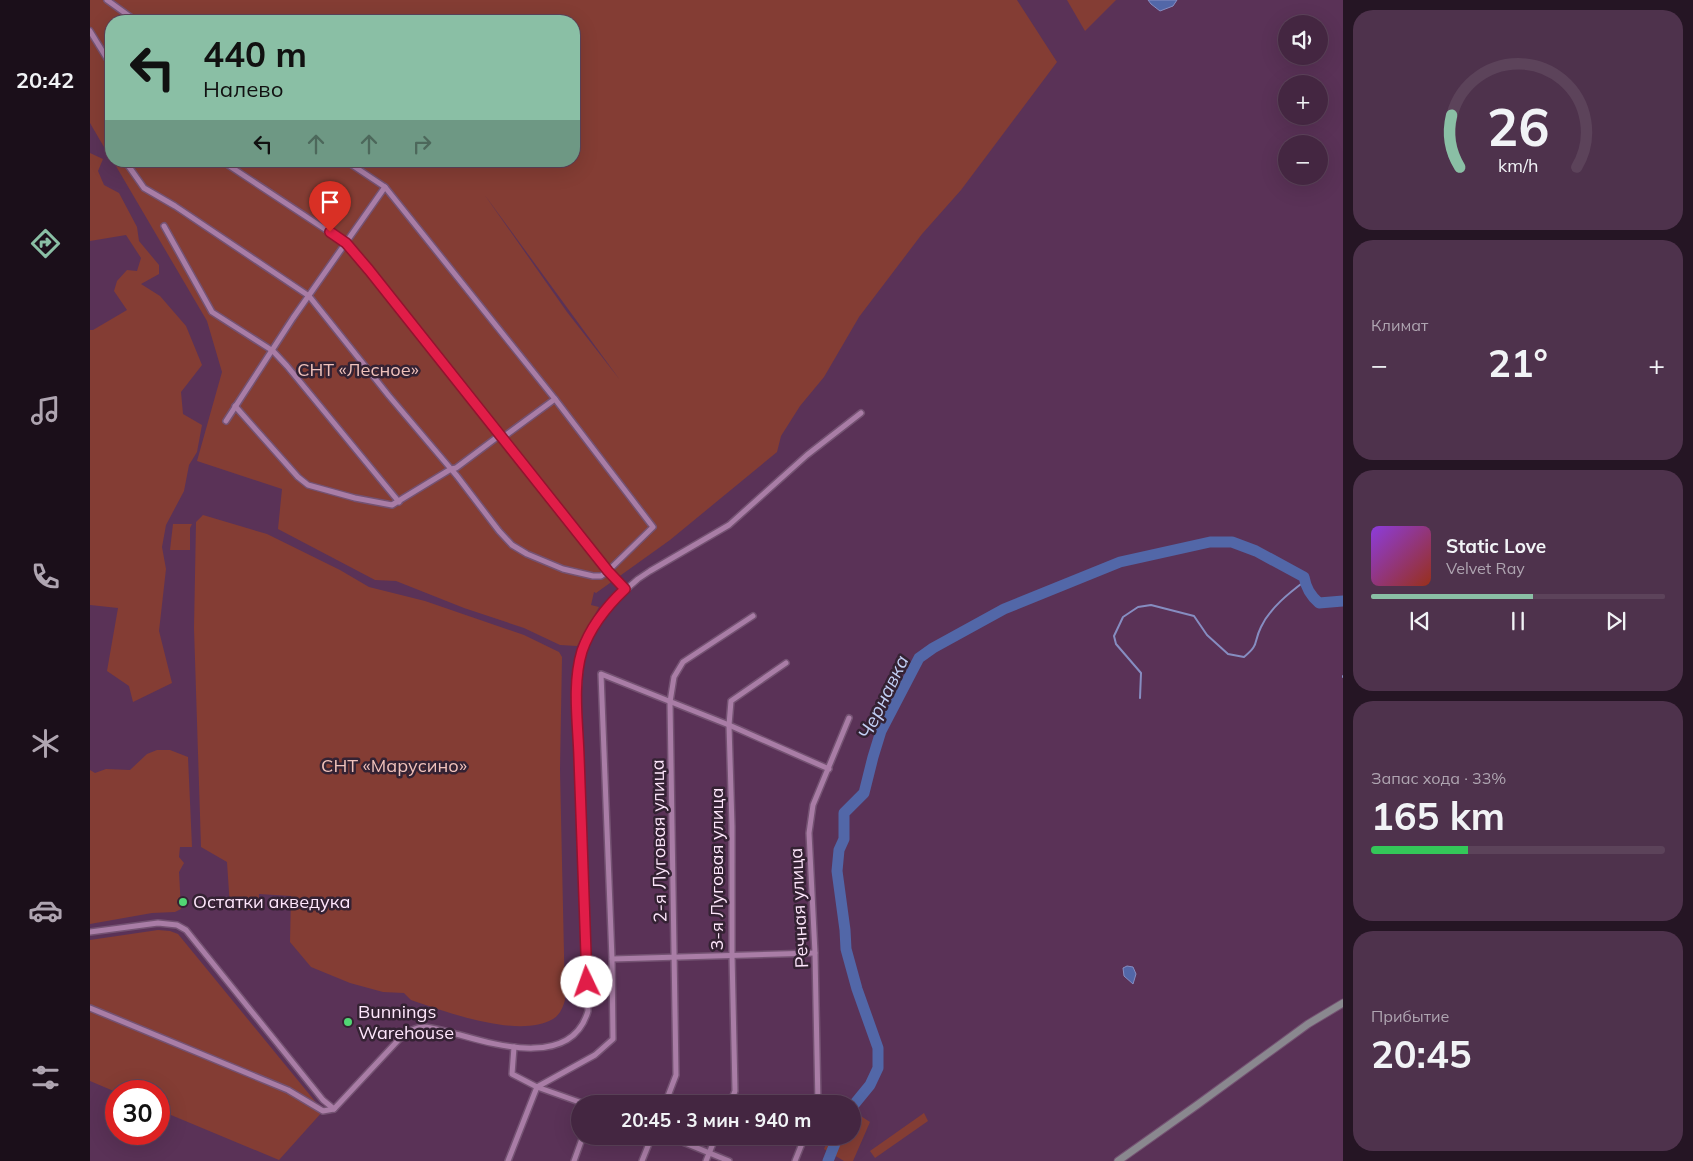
<!DOCTYPE html>
<html lang="ru">
<head>
<meta charset="utf-8">
<style>
  :root { --surface:#442641; --page:#4e324c; --text:#f1f3f6; --muted:#afa5b1; --line:#5c435a; --accent:#8abfa5 }
  body { margin:0; font-family:Mulish,sans-serif; background:var(--page); color:var(--text); height:100vh; display:flex; flex-direction:column; font-size:19px; white-space:nowrap }
  * { box-sizing:border-box; margin:0 }
  p { font-size:16px; color:var(--muted) }
  .icon { flex:none; width:28px; height:28px; fill:none; stroke:currentColor; stroke-width:2; stroke-linecap:round; stroke-linejoin:round }
  .map { position:relative; flex:1; overflow:hidden }
  .panel { display:flex; flex-direction:column; gap:10px; padding:10px; background:#251524; width:350px }
  .panel>* { flex:none }
  .hud { position:absolute; left:15px; top:15px; width:475px; height:152px; border-radius:20px; box-shadow:0 5px 20px #0002,0 0 0 1px var(--line); background:#8abfa5; color:#111; overflow:hidden }
  .buttons { position:absolute; left:1188px; top:15px; display:grid; gap:10px }
  .buttons a { display:grid; place-items:center; width:50px; height:50px; border-radius:50%; background:var(--surface); box-shadow:0 5px 20px #0002,0 0 0 1px var(--line); font-size:25px }
  .speed { position:absolute; left:15px; top:1080px; display:flex; gap:10px; font-size:25px; font-weight:700; text-align:center }
  .speed>* { display:grid; place-content:center; width:65px; height:65px; border-radius:50%; background:var(--surface); box-shadow:0 5px 20px #0002,0 0 0 1px var(--line); line-height:1 }
  .speed .limit { border:8px solid #d22; background:#fff; color:#111 }
  .pin { position:absolute; display:grid; place-items:center; width:42px; height:42px; color:#fff; margin:-51px -21px; border-radius:50% 50% 50% 0; rotate:-45deg; box-shadow:0 0 5px #0007 }
  .pin .icon { rotate:45deg }
  .me { position:absolute; width:55px; margin:-28px; rotate:357deg; stroke-linejoin:round; filter:drop-shadow(0 0 4px #0008) }
  .turn { display:flex; align-items:center; gap:18px; height:105px; padding:0 15px; font-size:22px }
  .turn .icon { width:65px; height:65px; stroke-width:2.5 }
  .turn b { display:block; font-size:35px; line-height:42px }
  .lanes { display:flex; align-items:center; height:48px; padding:0 15px; background:#0003; justify-content:center; gap:25px; direction:ltr }
  .lanes .off { opacity:.35 }
  .big { font-size:38px; font-weight:700; line-height:1.1 }
  .panel .tile { flex:1; display:flex; flex-direction:column; justify-content:center; gap:8px; min-width:0; padding:0 18px; border-radius:20px; background:var(--page) }
  .panel .dial { align-items:center; gap:0 }
  .dial svg { height:130px; overflow:visible; fill:none; stroke:var(--line); stroke-width:7; stroke-linecap:round; text-anchor:middle }
  .dial text { fill:var(--text); stroke:none }
  .song { display:flex; align-items:center; gap:15px }
  .cover { width:60px; height:60px; border-radius:8px; background:linear-gradient(135deg,hsl(270 70% 55%),hsl(10 70% 35%)) }
  .played { height:5px; border-radius:2px; background:linear-gradient(90deg,var(--accent) 55%,var(--line) 55%) }
  .keys { display:flex; justify-content:space-around; direction:ltr }
  .heat { display:flex; justify-content:space-between; align-items:center; font-size:28px; direction:ltr }
  .charge { height:8px; border-radius:4px; background:linear-gradient(90deg,#34c759 33%,var(--line) 0) }
  .trip { position:absolute; left:481px; top:1095px; width:290px; height:50px; border-radius:25px; background:var(--surface); box-shadow:0 5px 20px #0002,0 0 0 1px var(--line); font-weight:700; line-height:50px; text-align:center }
  main { display:flex; flex:1; min-height:0 }
  .tabs { display:flex; flex-direction:column; width:90px; justify-content:space-around; align-items:center; background:#1b0f1a; color:var(--muted) }
  .tabs .icon { width:35px; height:35px }
  .tabs .active { color:var(--accent) }
  .tabs b { font-size:22px; color:var(--text) }
  .map>svg:first-child { display:block }
  .green { fill:#843d34; fill-rule:evenodd }
  .water { fill:#5267a8; stroke:#868dc1 }
  .lines { fill:none; stroke-linecap:round; stroke-linejoin:round }
  .stream { stroke:#868dc1; stroke-width:2 }
  .river { stroke:#5267a8; stroke-width:11 }
  .minor-casing { stroke:#745272; stroke-width:8 }
  .secondary-casing { stroke:#745272; stroke-width:9 }
  .minor { stroke:#a97da6; stroke-width:5 }
  .secondary { stroke:#8a888f; stroke-width:7 }
  .route-casing { stroke:#92132f; stroke-width:12 }
  .route { stroke:#e11d48; stroke-width:9 }
  .poi-dot { fill:#51d674; stroke:#342233; stroke-width:2 }
  .labels { text-anchor:middle; stroke-width:5; stroke-linejoin:round; paint-order:stroke }
  .park-label { font-size:18px; fill:#f0c2bb; stroke:#342233 }
  .street-label { font-size:18px; fill:#fee6fc; stroke:#342233 }
  .poi-label { font-size:18px; fill:#fee6fc; stroke:#342233; text-anchor:start }
  .water-label { font-size:19px; font-style:italic; fill:#c2d0f5; stroke:#342233 }
</style>
</head>
<body>
<main>
<nav class="tabs">
<b>20:42</b>
<svg class="icon active" aria-label="directions" viewBox="0 0 24 24"><path d="M12 3l9 9-9 9-9-9zM9 14v-3h6M13 9l2 2-2 2"/></svg>
<svg class="icon" aria-label="music" viewBox="0 0 24 24"><path d="M9 18V5l10-2v13"/><circle cx="6" cy="18" r="3"/><circle cx="16" cy="16" r="3"/></svg>
<svg class="icon" aria-label="phone" viewBox="0 0 24 24"><path d="M5 4h4l2 5-3 2q2 4 5 5l2-3 5 2v4C11 20 4 13 5 4z"/></svg>
<svg class="icon" aria-label="climate" viewBox="0 0 24 24"><path d="M12 3v18M4 7l16 10M4 17L20 7"/></svg>
<svg class="icon" aria-label="car" viewBox="0 0 24 24"><path d="M5 17H2v-5l4-1 3-4h7l3 4 3 1v5h-3M9 17h6M6 11h13"/><circle cx="7" cy="17" r="2"/><circle cx="17" cy="17" r="2"/></svg>
<svg class="icon" aria-label="filters" viewBox="0 0 24 24"><path d="M4 7h16M4 17h16"/><circle cx="9" cy="7" r="2"/><circle cx="15" cy="17" r="2"/></svg>
</nav>
<div class="map">
<svg width="1253" height="1161" viewBox="0 0 1253 1161">
  <rect width="100%" height="100%" fill="#5a3257"/>
  <g class="green">
    <path d="M0 0H927L967 62 871 190 832 234 769 317 734 377 710 406 691 436 687 452 580 540 506 593 504 592 501 605 509 607 487 646 470 645 434 628 374 608 306 581 285 580 188 529 192 489 107 461 132 372 117 321 23 161H484V21H21V159L0 123ZM394 194 530 380 477 312Z"/>
    <polygon points="977,0 1026,0 995,31"/>
    <polygon points="0,153 13,159 8,171 14,185 29,193 47,227 49,241 69,265 69,274 51,284 70,296 96,326 112,365 91,392 93,414 112,425 107,452 99,465 94,491 76,525 72,547 76,569 69,631 82,683 43,702 39,686 17,671 28,608 0,605 0,330 3,330 37,310 24,291 27,281 37,270 47,271 51,258 36,235 0,241"/>
    <path d="M113 515 177 534 250 570 279 587 335 601 434 635 469 652 472 657 470 770 475 1000C473 1007 470 1015 463 1019 429 1039 356 1012 321 1000L314 993 293 992 260 983 221 967 200 942 201 896 169 894 168 910H144L140 907 137 862 111 847 104 628 106 522Z"/>
    <polygon points="83,524 102,524 100,528 100,550 80,550"/>
    <polygon points="67,750 80,750 98,757 102,847 90,847 89,857 94,863 89,872 91,909 85,912 62,913 0,924 0,770 5,773 16,769 40,770 57,754"/>
    <polygon points="68,930 80,931 88,934 233,1111 189,1160 69,1110 69,1091 26,1092 0,1081 0,940"/>
    <polygon points="763,1111 780,1122 763,1161 754,1161 734,1149 740,1136 762,1136"/>
    <polygon points="834,1113 838,1121 785,1158 780,1151"/>
  </g>
  <g class="water">
    <polygon points="1058,0 1087,0 1083,6 1070,11 1061,4"/>
    <polygon points="1037,966 1043,967 1046,974 1043,984 1034,976 1033,968"/>
  </g>
  <g class="lines">
    <g class="stream">
      <polyline points="1252,601 1253,602"/>
      <polyline points="1253,676 1253,677"/>
      <path d="M1050 698 1051 673 1026 644 1024 636 1033 617 1048 607 1061 605 1104 616 1117 635 1138 654 1154 657C1170 644 1163 643 1171 627 1180 608 1199 593 1215 581"/>
    </g>
    <g class="river">
      <path d="M762 1107 780 1085 788 1068V1048L767 989 756 949 755 930 747 871 749 850 754 839V813L774 793 783 757 791 731 829 658 843 648 914 609 1030 562 1120 542H1142L1166 551 1214 577C1216 588 1220 595 1229 603L1253 601"/>
      <polyline points="738,1161 748,1136"/>
    </g>
    <g class="minor-casing">
      <g id="minor">
        <polyline points="17,0 46,21"/>
        <polyline points="0,31 21,65"/>
        <polyline points="21,137 20,139 21,141"/>
        <polyline points="35,161 54,188 85,206 219,296 299,396 361,469 367,476 409,531 422,545 437,554 473,569 503,576 511,576 518,571 563,527 465,399 416,435 406,438 366,468 361,469 302,505 265,498 218,485 208,477 145,406"/>
        <polyline points="132,161 256,243 518,571 535,589"/>
        <polyline points="256,161 295,187 465,399"/>
        <polyline points="74,226 122,312 183,351 197,366 309,502"/>
        <polyline points="136,421 203,318 295,187"/>
        <polyline points="0,932 68,923 87,925 96,930 233,1100 244,1109"/>
        <polyline points="522,959 725,953"/>
        <path d="M0 1008 198 1090 233 1111 244 1109 314 1034C320 1031 325 1028 332 1027 344 1027 358 1032 370 1035 409 1046 482 1067 498 1011L487 701 490 662 495 643 514 613 525 599 548 579 560 571 639 525 717 455 771 413"/>
        <polyline points="424,1047 422,1074 447,1087 495,1104"/>
        <polyline points="575,1104 586,1075 580,702 584,677 593,662 663,616"/>
        <polyline points="640,1104 645,1091 642,955 642,826 639,725 641,701 696,663"/>
        <polyline points="728,1104 725,953 719,833 723,805 759,718"/>
        <polyline points="578,1136 639,1161"/>
        <polyline points="418,1161 447,1087 505,1055 523,1039 522,959 511,674 639,725 739,769"/>
        <polyline points="484,1161 493,1136"/>
        <polyline points="552,1161 562,1136"/>
        <polyline points="616,1161 626,1136"/>
        <polyline points="705,1161 715,1136"/>
      </g>
    </g>
    <g class="secondary-casing">
      <polyline id="secondary" points="1028,1161 1107,1105 1218,1024 1253,1003"/>
    </g>
    <use href="#minor" class="minor"/>
    <use href="#secondary" class="secondary"/>
  </g>
  <g class="lines">
    <g class="route-casing">
      <path id="route" d="M240 232 256 243 279 270 518 571 535 589C517 606 500 628 492 651 482 684 488 723 489 757 491 832 494 907 497 982"/>
    </g>
    <use href="#route" class="route"/>
  </g>
  <g class="poi-dot">
    <circle cx="93" cy="902" r="5"/>
    <circle cx="258" cy="1022" r="5"/>
  </g>
  <g class="labels">
    <g class="park-label">
      <text x="268" y="376">СНТ «Лесное»</text>
      <text x="304" y="772">СНТ «Марусино»</text>
    </g>
    <g class="street-label">
      <text transform="translate(569 841) rotate(-91)" y="6">2-я Луговая улица</text>
      <text transform="translate(627 869) rotate(-90)" y="6">3-я Луговая улица</text>
      <text transform="translate(709 908) rotate(-93)" y="6">Речная улица</text>
    </g>
    <g class="poi-label">
      <text x="103" y="908">Остатки акведука</text>
      <text x="268" y="1018">Bunnings<tspan x="268" dy="21">Warehouse</tspan></text>
    </g>
    <g class="water-label">
      <text transform="translate(793 697) rotate(-64)" y="7">Чернавка</text>
    </g>
  </g>
</svg>
<div class="buttons">
<a><svg class="icon" aria-label="sound" viewBox="0 0 24 24"><path d="M4 9h4l5-4v14l-5-4H4zM17 9q2 3 0 6"/></svg></a>
<a>+</a>
<a>−</a>
</div>
<div class="speed"><div class="limit">30</div></div>
<div class="pin" style="left:240px;top:232px;background:#d93025"><svg class="icon" aria-label="arrive" viewBox="0 0 24 24"><path d="M6 21V4h12l-3 4 3 4H6"/></svg></div>
<svg class="me" style="left:497px;top:982px" viewBox="-20 -20 40 40"><circle r="19" fill="#fff"/><path d="M0-13L10 11 0 6-10 11z" fill="#e11d48"/></svg>
<div class="trip">20:45 · 3 мин · 940 m</div>
<div class="hud">
<div class="turn"><svg class="icon" aria-label="left" viewBox="0 0 24 24"><path d="M17 20v-9H6M10 6l-5 5 5 5"/></svg><div><b>440 m</b>Налево</div></div>
<div class="lanes"><svg class="icon" aria-label="left" viewBox="0 0 24 24"><path d="M17 20v-9H6M10 6l-5 5 5 5"/></svg><svg class="icon off" aria-label="ahead" viewBox="0 0 24 24"><path d="M12 20V5M6 11l6-6 6 6"/></svg><svg class="icon off" aria-label="ahead" viewBox="0 0 24 24"><path d="M12 20V5M6 11l6-6 6 6"/></svg><svg class="icon off" aria-label="right" viewBox="0 0 24 24"><path d="M7 20v-9h11M14 6l5 5-5 5"/></svg></div>
</div>
</div>
<section class="panel">
<div class="tile dial"><svg viewBox="0 0 100 80">
<path d="M14 69A42 42 0 1 1 86 69"/>
<path d="M14 69A42 42 0 0 1 9 37" stroke="#8abfa5"/>
<text x="50" y="56" font-size="32" font-weight="700">26</text>
<text x="50" y="72" font-size="11">km/h</text>
</svg></div>
<div class="tile"><p>Климат</p>
<div class="heat"><a>−</a><b class="big">21°</b><a>+</a></div>
</div>
<div class="tile">
<div class="song"><i class="cover"></i><div><b>Static Love</b><p>Velvet Ray</p></div></div>
<div class="played"></div>
<div class="keys"><svg class="icon" aria-label="previous" viewBox="0 0 24 24"><path d="M18 5L8 12l10 7zM5 5v14"/></svg><svg class="icon" aria-label="pause" viewBox="0 0 24 24"><path d="M8 5v14M16 5v14"/></svg><svg class="icon" aria-label="next" viewBox="0 0 24 24"><path d="M6 5l10 7-10 7zM19 5v14"/></svg></div>
</div>
<div class="tile"><p>Запас хода · 33%</p><b class="big">165 km</b><div class="charge"></div></div>
<div class="tile"><p>Прибытие</p><b class="big">20:45</b></div>
</section>
</main>
</body>
</html>
